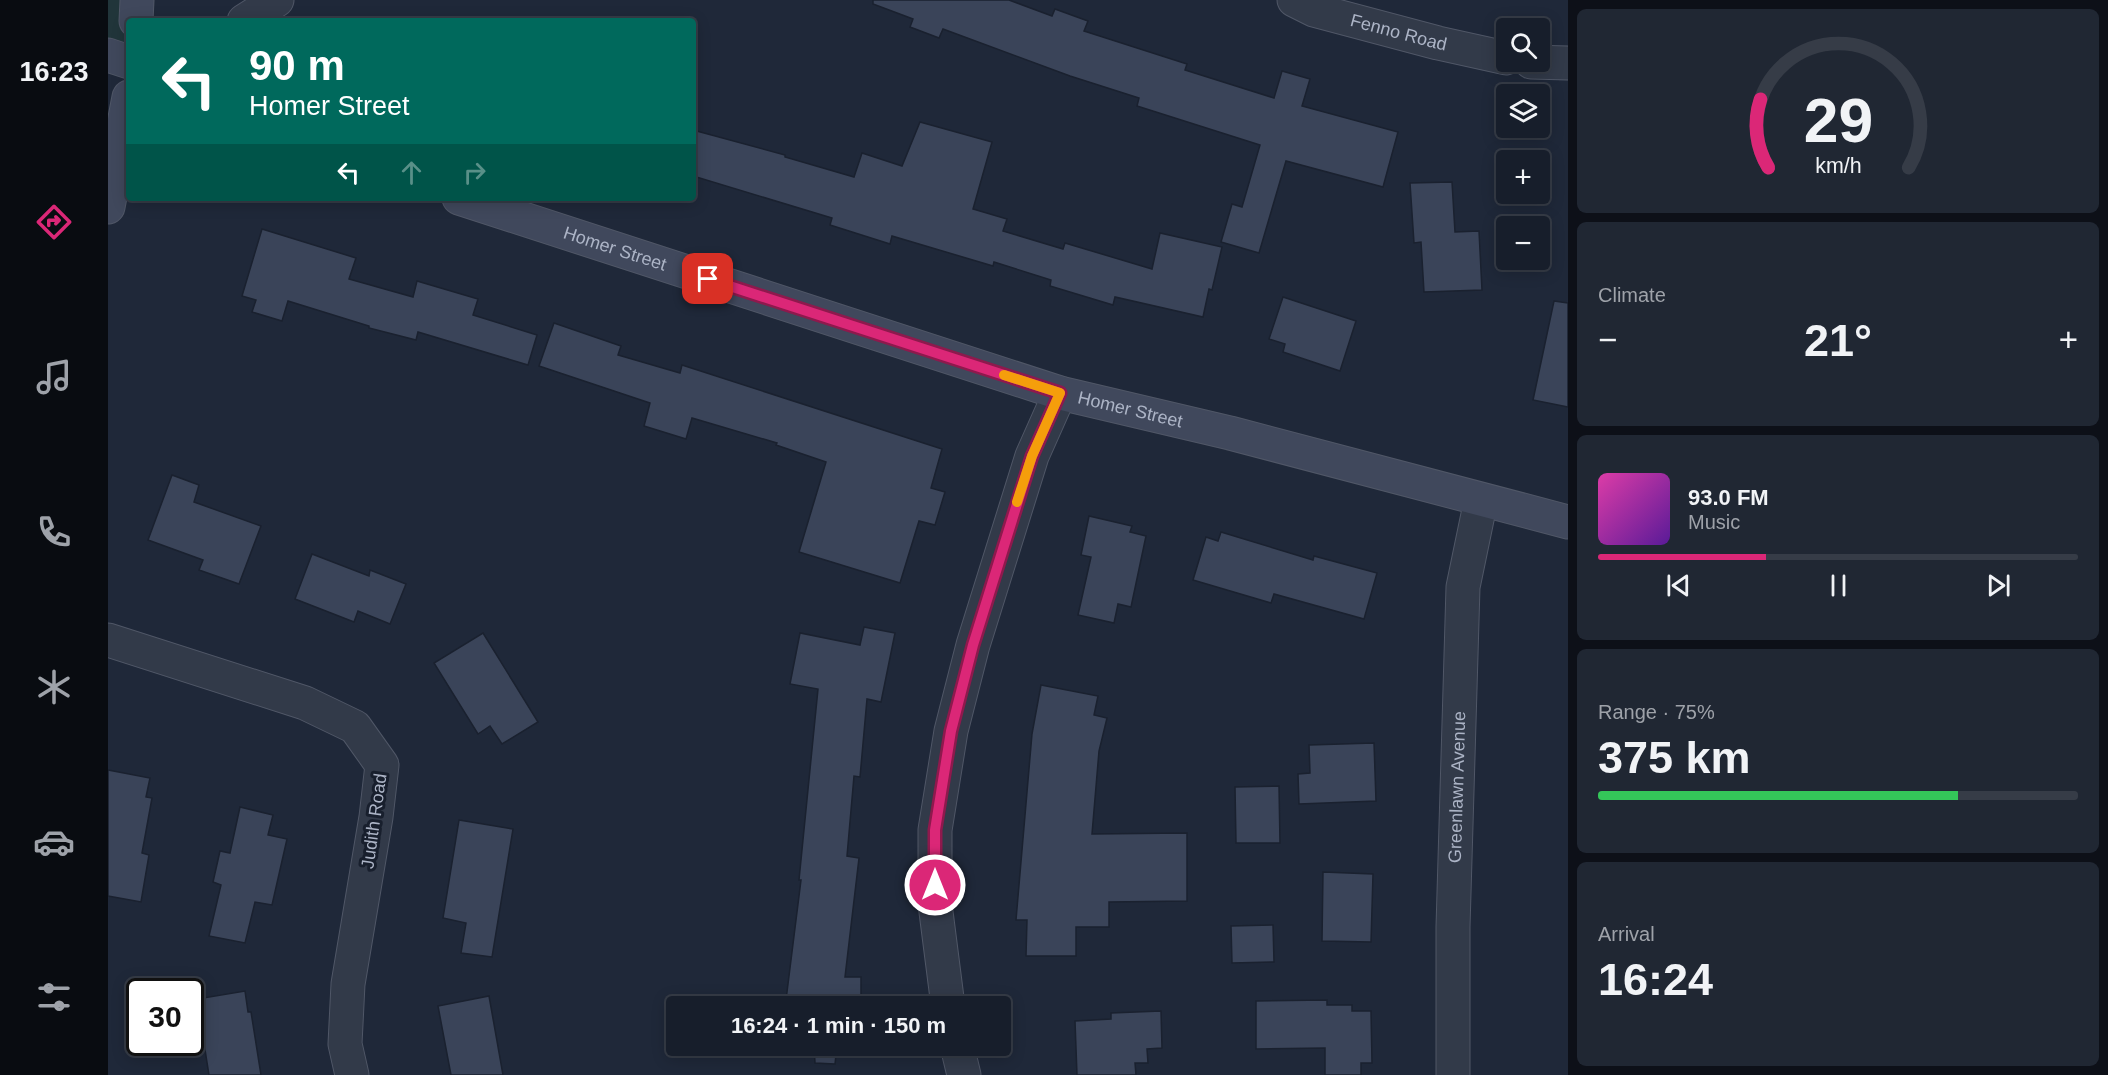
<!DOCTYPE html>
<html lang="en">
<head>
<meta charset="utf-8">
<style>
  :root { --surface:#171e2b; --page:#202733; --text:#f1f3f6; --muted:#9ea2a9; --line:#363c47; --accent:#db2777 }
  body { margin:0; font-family:Helvetica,sans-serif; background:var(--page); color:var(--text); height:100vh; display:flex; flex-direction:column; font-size:22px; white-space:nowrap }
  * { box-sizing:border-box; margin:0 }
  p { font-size:20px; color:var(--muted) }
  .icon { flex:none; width:33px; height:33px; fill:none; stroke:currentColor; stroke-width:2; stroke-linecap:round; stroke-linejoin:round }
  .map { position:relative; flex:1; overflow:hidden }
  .sheet { display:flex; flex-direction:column; gap:9px; padding:9px; background:#0d1018; width:540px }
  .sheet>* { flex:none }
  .top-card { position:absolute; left:18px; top:18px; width:570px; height:183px; border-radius:6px; box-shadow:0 3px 15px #0003,0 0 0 2px var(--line); background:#00695c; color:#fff; overflow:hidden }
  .buttons { position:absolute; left:1388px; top:18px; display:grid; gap:12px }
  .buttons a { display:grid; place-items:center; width:54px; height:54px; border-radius:6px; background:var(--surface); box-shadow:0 3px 15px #0003,0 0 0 2px var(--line); font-size:30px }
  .speed { position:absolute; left:18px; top:978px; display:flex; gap:12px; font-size:30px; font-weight:700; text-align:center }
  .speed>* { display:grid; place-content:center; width:78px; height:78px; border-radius:50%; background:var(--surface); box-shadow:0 3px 15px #0003,0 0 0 2px var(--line); line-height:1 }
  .speed .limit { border:3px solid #111; border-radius:9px; background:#fff; color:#111 }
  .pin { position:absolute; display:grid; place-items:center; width:51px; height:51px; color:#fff; margin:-26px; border-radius:12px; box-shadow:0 3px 9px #0006 }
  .me { position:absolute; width:66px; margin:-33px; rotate:0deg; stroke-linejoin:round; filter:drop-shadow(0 0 4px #0008) }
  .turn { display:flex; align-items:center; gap:21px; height:126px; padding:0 24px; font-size:27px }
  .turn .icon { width:78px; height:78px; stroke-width:2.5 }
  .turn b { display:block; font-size:42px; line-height:51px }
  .lanes { display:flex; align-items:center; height:57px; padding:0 24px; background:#0003; justify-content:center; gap:30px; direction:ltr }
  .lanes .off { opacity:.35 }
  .big { font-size:45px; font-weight:700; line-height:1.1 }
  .sheet .card { flex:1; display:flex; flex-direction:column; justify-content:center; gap:9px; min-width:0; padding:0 21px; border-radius:9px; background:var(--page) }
  .sheet .dial { align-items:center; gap:0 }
  .dial svg { height:156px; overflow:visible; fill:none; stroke:var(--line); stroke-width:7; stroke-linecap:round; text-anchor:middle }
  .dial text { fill:var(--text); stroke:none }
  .song { display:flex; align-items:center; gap:18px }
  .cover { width:72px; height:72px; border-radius:9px; background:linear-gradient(135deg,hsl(320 70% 55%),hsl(270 70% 35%)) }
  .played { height:6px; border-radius:3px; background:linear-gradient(90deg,var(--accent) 35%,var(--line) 35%) }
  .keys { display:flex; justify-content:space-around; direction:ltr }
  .heat { display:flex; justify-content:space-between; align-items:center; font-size:33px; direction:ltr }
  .charge { height:9px; border-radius:4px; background:linear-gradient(90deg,#34c759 75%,var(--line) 0) }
  .trip { position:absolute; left:558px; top:996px; width:345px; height:60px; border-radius:6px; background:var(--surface); box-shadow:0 3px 15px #0003,0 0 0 2px var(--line); font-weight:700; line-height:60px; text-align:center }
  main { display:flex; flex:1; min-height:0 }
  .tabs { display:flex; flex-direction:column; width:108px; justify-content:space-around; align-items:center; background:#090c11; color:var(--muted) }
  .tabs .icon { width:42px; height:42px }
  .tabs .active { color:var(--accent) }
  .tabs b { font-size:27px; color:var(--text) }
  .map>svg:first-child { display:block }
  .green { fill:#21353a }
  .building { fill:#3a4459; stroke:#1a212f; stroke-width:1.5 }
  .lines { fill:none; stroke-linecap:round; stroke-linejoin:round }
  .street-casing { stroke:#505767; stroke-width:35 }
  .secondary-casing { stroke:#505767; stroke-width:35 }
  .street { stroke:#323a49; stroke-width:33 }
  .secondary { stroke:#40485c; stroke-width:33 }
  .route-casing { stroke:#8e194d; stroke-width:15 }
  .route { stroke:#db2777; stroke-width:10 }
  .slow { stroke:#f59e0b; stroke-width:10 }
  .labels { text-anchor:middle; stroke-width:6; stroke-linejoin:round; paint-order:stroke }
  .street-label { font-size:18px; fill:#acb4c6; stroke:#181f2d }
</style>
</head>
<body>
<main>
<nav class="tabs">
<b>16:23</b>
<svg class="icon active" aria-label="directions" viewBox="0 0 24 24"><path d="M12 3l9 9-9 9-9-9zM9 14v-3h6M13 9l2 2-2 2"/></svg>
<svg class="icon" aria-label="music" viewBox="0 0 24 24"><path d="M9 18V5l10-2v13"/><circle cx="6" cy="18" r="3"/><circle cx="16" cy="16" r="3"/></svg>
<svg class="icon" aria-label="phone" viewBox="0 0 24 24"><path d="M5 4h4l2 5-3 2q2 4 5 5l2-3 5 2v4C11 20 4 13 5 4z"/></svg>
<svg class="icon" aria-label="climate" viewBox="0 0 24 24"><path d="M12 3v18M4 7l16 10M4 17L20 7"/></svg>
<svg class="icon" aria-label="car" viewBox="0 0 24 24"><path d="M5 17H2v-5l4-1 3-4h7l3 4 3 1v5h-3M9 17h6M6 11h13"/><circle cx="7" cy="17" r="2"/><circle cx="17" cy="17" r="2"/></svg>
<svg class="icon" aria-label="filters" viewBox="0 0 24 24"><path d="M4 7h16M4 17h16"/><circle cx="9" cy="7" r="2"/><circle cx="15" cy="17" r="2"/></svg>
</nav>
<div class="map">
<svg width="1460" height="1075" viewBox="0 0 1460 1075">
  <rect width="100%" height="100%" fill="#1f2839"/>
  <polygon class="green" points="0,0 29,0 21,21 21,62 0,55"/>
  <g class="building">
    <polygon points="765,0 901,0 944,16 947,9 980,21 976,31 1079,64 1077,70 1166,98 1174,71 1202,79 1194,106 1290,132 1275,187 1178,161 1151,253 1113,242 1124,204 1134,207 1152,145 1029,106 1031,98 962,76 835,29 831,38 802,27 805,19 765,4"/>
    <polygon points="812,122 884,142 865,209 899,219 895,231 955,249 957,243 1044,269 1052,233 1114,247 1104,290 1101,289 1095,317 1007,297 1005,305 942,286 943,280 886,262 885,266 784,236 782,244 722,225 724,218 585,176 585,130 677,155 677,157 746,177 754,153 794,166"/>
    <polygon points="1344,182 1347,232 1371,231 1374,290 1316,292 1313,242 1306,243 1302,183"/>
    <polygon points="154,229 248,258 241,279 305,297 309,281 370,299 365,315 429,335 420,365 310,332 308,340 261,328 261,326 180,301 174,321 144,312 148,300 134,296"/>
    <polygon points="1175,297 1248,321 1232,371 1175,352 1177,344 1161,339"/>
    <polygon points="1446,301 1460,303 1460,407 1425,400"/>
    <polygon points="446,323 513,346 510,355 572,373 574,365 834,449 823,488 837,492 827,525 811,521 792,583 691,552 718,462 668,445 669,443 584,418 578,439 536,426 542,403 431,366"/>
    <polygon points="64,475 91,485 86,502 153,526 131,584 91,570 95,560 40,540"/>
    <polygon points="981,516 1024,526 1022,532 1038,536 1023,607 1010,604 1006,623 970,615 983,557 973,555"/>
    <polygon points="1113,532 1205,560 1206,556 1269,573 1256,619 1166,594 1163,603 1085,580 1098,537 1110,541"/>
    <polygon points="204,554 261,576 262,570 298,584 282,624 250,611 246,622 187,599"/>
    <polygon points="756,627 787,633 773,702 759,699 752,777 746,776 739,856 751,858 737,977 753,977 753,1006 706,1006 706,999 678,1000 693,880 691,880 710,689 682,684 692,633 752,645"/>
    <polygon points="375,633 430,722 394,744 382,726 370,734 326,663"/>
    <polygon points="933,685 990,696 986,715 999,718 991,751 984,834 1079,833 1079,901 1001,902 1001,927 968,927 968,956 918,956 919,920 908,920 924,734"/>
    <polygon points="1266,743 1268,801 1191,804 1190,774 1202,773 1201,745"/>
    <polygon points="0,770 42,778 38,797 44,798 34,853 41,855 33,902 0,896"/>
    <polygon points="1171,786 1172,843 1128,843 1127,787"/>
    <polygon points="132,807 165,815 160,835 179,839 164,905 147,902 137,943 101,936 113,885 105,882 112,851 122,853"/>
    <polygon points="351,820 405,829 384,957 353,953 358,923 335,918"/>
    <polygon points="1215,872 1265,874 1263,942 1214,941"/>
    <polygon points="1165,925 1166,962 1124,963 1123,926"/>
    <polygon points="137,991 140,1012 143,1012 153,1075 101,1075 89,999"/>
    <polygon points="381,996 395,1075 343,1075 330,1006"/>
    <polygon points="1219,1000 1219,1005 1244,1005 1244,1011 1263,1011 1264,1063 1253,1063 1253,1075 1217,1075 1217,1048 1148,1049 1148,1001"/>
    <polygon points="1053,1011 1054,1048 1039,1049 1040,1063 1027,1063 1028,1075 969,1075 967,1021 1003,1019 1003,1013"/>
    <polygon points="706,1046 729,1046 727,1064 707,1063"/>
  </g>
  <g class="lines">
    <g class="street-casing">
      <g id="street">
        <path id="s1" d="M1186 0 1206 10 1330 43 1398 58"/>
        <polyline points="136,21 169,0"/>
        <polyline points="1423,62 1460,63"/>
        <polyline points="0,640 197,703 247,727 274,765 268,817 240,984 237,1044 244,1075"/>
        <polyline points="840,1006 827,904 827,830 843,731 865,645 924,456 952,393"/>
        <polyline points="849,1046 856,1075"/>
        <path id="s2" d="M1345 1075V927L1355 587 1373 500"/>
      </g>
    </g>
    <g class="secondary-casing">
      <g id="secondary">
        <polyline points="28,21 29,0"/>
        <polyline points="0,55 21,62"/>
        <path id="s3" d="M351 198 952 393 1122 433 1460 522"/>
        <polyline points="0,207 21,97"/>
      </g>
    </g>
    <use href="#street" class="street"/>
    <use href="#secondary" class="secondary"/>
  </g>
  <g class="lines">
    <g class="route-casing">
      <polyline id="route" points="600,279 952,393 924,456 865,645 843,731 827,830 827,885"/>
    </g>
    <use href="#route" class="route"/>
    <polyline class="slow" points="896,375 952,393 924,456 909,502"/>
  </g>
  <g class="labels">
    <g class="street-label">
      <text dy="6" stroke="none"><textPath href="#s1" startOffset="110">Fenno Road</textPath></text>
      <text dy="6" stroke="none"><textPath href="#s3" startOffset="164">Homer Street</textPath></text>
      <text dy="6" stroke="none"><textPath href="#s3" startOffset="704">Homer Street</textPath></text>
      <text dy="6" stroke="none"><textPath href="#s2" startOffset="288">Greenlawn Avenue</textPath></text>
      <text transform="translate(266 821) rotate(-82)" y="6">Judith Road</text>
    </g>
  </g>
</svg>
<div class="buttons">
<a><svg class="icon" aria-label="search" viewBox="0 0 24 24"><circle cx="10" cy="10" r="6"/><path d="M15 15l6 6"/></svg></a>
<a><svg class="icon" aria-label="layers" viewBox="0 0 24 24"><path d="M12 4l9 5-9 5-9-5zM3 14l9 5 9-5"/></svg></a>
<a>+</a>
<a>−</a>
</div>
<div class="speed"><div class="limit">30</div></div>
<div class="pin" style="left:600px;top:279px;background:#d93025"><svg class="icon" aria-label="arrive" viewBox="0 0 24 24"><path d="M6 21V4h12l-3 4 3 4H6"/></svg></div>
<svg class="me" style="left:827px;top:885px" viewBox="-20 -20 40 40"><circle r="17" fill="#db2777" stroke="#fff" stroke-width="3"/><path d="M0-11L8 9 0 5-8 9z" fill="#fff"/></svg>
<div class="trip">16:24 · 1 min · 150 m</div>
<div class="top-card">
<div class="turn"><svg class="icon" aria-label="left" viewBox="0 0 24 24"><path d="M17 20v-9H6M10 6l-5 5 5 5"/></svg><div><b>90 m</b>Homer Street</div></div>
<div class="lanes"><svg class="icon" aria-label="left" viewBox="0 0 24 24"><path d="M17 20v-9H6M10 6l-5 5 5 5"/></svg><svg class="icon off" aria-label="ahead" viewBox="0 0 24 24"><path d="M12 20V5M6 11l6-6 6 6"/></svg><svg class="icon off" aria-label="right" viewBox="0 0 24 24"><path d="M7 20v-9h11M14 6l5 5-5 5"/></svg></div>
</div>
</div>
<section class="sheet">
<div class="card dial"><svg viewBox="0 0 100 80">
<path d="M14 69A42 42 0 1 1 86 69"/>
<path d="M14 69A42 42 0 0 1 10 34" stroke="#db2777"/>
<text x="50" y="56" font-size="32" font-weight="700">29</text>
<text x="50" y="72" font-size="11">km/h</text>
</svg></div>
<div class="card"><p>Climate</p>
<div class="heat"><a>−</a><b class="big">21°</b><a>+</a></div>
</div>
<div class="card">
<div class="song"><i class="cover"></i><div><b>93.0 FM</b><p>Music</p></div></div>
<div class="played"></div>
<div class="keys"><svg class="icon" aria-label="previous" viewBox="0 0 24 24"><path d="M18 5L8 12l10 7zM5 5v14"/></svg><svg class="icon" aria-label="pause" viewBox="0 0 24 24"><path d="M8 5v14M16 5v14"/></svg><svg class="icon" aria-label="next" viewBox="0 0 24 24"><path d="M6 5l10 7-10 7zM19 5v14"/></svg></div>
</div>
<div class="card"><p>Range · 75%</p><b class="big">375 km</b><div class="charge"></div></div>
<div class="card"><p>Arrival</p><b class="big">16:24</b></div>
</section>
</main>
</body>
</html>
